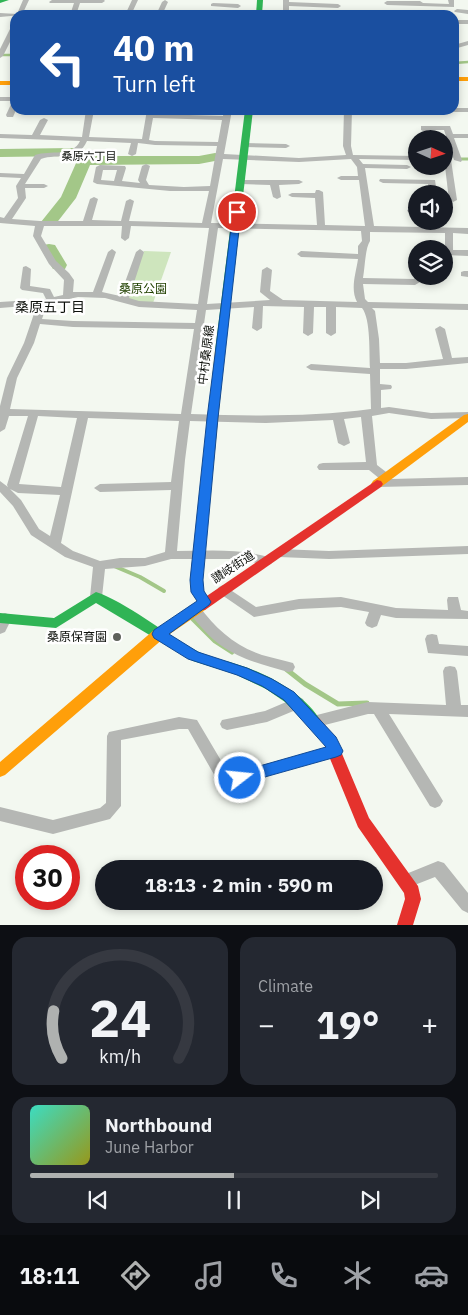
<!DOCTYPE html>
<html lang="en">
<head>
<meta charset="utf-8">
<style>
  :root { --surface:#171b24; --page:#242831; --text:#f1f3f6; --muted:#9ea1a6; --line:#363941; --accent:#afb1b0 }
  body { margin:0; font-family:"IBM Plex Sans","Noto Sans JP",sans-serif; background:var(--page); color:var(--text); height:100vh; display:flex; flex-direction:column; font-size:19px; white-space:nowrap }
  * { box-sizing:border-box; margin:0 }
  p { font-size:16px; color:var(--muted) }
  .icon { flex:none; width:28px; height:28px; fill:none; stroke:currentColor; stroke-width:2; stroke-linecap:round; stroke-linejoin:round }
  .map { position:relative; height:925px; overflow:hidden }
  .side { display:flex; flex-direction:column; gap:12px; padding:12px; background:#0d0f14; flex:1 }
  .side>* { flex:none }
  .banner { position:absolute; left:10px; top:10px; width:449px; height:105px; border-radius:15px; box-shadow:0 2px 8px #0003; background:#1a4fa0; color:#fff; overflow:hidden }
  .needle { width:32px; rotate:93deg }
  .buttons { position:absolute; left:408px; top:130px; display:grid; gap:10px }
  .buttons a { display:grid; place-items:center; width:45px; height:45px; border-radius:50%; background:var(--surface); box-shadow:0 2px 8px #0003; font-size:25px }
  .speed { position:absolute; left:15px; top:845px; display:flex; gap:10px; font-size:25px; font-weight:700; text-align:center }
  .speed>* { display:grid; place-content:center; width:65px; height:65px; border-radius:50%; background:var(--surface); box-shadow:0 2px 8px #0003; line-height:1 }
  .speed .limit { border:8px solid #d22; background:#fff; color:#111 }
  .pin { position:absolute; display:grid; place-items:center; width:42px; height:42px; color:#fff; margin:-21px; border:2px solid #fff; border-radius:50%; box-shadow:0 1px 5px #0007 }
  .me { position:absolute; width:55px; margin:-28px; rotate:74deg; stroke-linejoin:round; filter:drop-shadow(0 0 4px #0008) }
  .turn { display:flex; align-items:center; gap:18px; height:105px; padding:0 20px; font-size:22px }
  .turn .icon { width:65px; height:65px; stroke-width:2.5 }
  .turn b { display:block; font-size:35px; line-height:42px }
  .big { font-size:38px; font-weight:700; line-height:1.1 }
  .side .card { flex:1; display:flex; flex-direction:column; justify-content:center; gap:8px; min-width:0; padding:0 18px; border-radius:15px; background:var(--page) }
  .side .dial { align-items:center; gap:0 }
  .dial svg { height:130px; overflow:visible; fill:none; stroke:var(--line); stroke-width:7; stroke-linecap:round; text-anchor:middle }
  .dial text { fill:var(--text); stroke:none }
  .song { display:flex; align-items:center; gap:15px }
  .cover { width:60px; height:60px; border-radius:8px; background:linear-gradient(135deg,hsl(170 70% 55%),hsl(60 70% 35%)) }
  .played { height:5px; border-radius:2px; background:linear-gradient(90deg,var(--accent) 50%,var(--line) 50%) }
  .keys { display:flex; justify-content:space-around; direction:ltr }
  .heat { display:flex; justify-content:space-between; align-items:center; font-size:28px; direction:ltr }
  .side .tiles { flex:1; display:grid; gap:12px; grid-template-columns:1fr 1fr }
  .card:last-child { grid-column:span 2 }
  .trip { position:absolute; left:95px; top:860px; width:288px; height:50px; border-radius:25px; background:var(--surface); box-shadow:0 2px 8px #0003; font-weight:700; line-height:50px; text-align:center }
  .tab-bar { display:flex; height:80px; justify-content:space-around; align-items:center; background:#090b0e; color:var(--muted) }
  .tab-bar .icon { width:35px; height:35px }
  .tab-bar .on { color:var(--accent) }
  .tab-bar b { font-size:22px; color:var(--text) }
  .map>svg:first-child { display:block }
  .green { fill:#cee5bd }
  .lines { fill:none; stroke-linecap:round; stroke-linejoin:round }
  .stream-far3 { stroke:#a3c788; stroke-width:2.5 }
  .stream-far2 { stroke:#a3c788; stroke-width:3 }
  .stream-far1 { stroke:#a3c788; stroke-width:4 }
  .stream { stroke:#a3c788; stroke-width:5 }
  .river { fill:#a3c788; fill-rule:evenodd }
  .street { fill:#b5b7b4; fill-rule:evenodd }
  .fast { fill:#30b455; fill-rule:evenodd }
  .slow { fill:#ff9f0a; fill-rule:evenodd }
  .jam { fill:#e5322d; fill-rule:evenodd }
  .route { fill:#1a73e8; stroke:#114b97 }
  .poi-dot { fill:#5e615b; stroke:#fff; stroke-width:2 }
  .labels { text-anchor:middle; stroke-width:5; stroke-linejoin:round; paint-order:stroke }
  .far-neighbourhood-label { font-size:11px; fill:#0d100b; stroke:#fff }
  .park-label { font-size:12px; fill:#214000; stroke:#fff }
  .street-label { font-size:12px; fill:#0d100b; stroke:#fff }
  .poi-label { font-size:12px; fill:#0d100b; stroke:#fff; text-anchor:end }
  .neighbourhood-label { font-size:14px; fill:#0d100b; stroke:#fff }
</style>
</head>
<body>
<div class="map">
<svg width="468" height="925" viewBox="0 0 468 925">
  <rect width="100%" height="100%" fill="#f3f8f0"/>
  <polygon class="green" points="144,251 171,252 153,303 124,300"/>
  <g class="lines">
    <g class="stream-far3">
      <polyline points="3,55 15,55"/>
      <polyline points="454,63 468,62"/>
    </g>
    <polyline class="stream-far2" points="460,159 468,159"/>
    <polyline class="stream-far1" points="114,566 140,577 164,591"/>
    <g class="stream">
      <polyline points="192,618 215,641 232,652"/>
      <polyline points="286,669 305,684 338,704 367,703"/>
    </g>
    <g class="river">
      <polygon points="72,148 82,150 89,156 199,156 215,153 220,154 222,157 220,160 199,164 90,165 76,198 55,225 43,225 41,222 61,197 77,161 72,156 0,157 0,149"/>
      <polygon points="49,244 55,245 67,265 65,269 53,269 41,249 43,245"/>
    </g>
    <g class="street">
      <polygon points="23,0 29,0 22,15 0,17 0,13 17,14"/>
      <polygon points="52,0 104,0 105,1 102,3 80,3 76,15 70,15 74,3 50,3 49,2"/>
      <polygon points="132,0 138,0 131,15 125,15"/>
      <polygon points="165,0 168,2 162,15 156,15 162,2"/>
      <polygon points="283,0 289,0 289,2 338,4 341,6 338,8 289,6 289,15 283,15"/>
      <polygon points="448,0 454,0 454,7 387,5 384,3 387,1 420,1 423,3 449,4"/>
      <polygon points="213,3 238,4 241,6 238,8 211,6 211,4"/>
      <polygon points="457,9 468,10 468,14 455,12 454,11"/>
      <rect x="454" y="20" width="14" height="4"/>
      <polygon points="15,23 15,32 3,56 0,58 0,49 12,25"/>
      <polygon points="468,41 468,45 454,49 454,45"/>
      <rect x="0" y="97" width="15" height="4"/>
      <polygon points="12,102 15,102 16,110 13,117 7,117 6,115"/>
      <polygon points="454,108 468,108 468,112 451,112 450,110 454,110"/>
      <path d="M86 110H94L89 137 142 139 147 110H155L154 114 223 116 224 110H232L224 154 299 158 346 155 343 146 344 110H352L351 146 353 155 416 156V160L359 159 363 164 407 165 411 167 407 169 365 168 374 226 468 228V234L453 233V250H468V256L445 255V233L370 232V241C365 249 365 267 363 278L415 279 420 282 415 285 363 284 365 299 368 302 468 304V310L372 308 375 311 379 339 380 363H406L443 359 435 329 440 326 445 329 452 358 468 357V363L406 369H380V384L391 385 392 387 391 389 381 390V408L389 407 431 413 468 412V418L431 419 389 413 372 416 377 465 390 475 391 479 468 477V485L378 487 372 483 374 480 380 479 369 470H319L317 467 319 464 323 463 366 462 361 417 344 419 350 443 344 446 338 443 333 420 266 423 190 421 185 460 177 551C209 551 241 548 271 558L273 561 271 564 267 565 236 559H171L145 566 105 569 102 597 101 600H91L90 597 93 567 65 557 31 535 13 506 0 492V481L8 487 7 485 28 416H9L5 429 0 432V406L7 378 24 343 37 305 0 308V302L46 299 43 293 22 290 20 288 23 267 26 266 31 269 30 286 50 289 54 297 63 295 64 280 49 264 33 236 35 226 0 223V217L4 218 18 198 16 186 21 178 0 177V173L24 174 35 155C50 150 73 157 80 141L0 138V134L32 135 40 120 44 118 48 120 40 135 82 137ZM153 118 222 120 218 142 155 141 149 140ZM87 141 131 143 128 154 132 156 136 154 138 143 155 145 217 146 210 186 184 187 149 185 146 180 150 166 146 164 142 166 138 180 140 183 122 181 126 168 125 166 100 165 96 167 93 182 97 184 170 191H209L202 223 129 221 134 201 130 199 126 201 121 221 92 220 98 199 94 197 90 199 83 221H40L12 219 26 198 25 188H44L48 186 44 184H25L41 159C58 153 78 162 87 141ZM223 159 299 162 351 159 357 167 358 176H341L337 178 341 180H359L365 226 325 225 323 192 319 190H316L315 193H292L288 195 292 197 315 198 317 225 211 223ZM103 170H117L114 181 101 180ZM44 226H122L121 238 125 241 129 238 131 226 209 228 198 304 139 301 129 298 144 252 140 249 136 252 120 296 102 292 116 252 112 249 108 252 93 292H73L74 280 69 273 56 261 41 236ZM218 228 361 231 362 241 358 246V254L301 251 297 254 301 257 358 259C356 273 350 289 357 302L283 300 270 291 272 270 267 267 262 270 260 292 270 300 207 304ZM78 297 105 298 139 307 197 310 195 323 73 321 42 319 47 304ZM263 306 304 307 303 333 308 336 313 333 314 307H326V333L331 336 336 333V307L362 308C371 319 369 354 370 368L311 364 306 367 311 370 370 374 371 409C311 417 251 416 191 414L206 310 254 307 252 328 257 331 262 328ZM40 324 73 327 194 329 181 414 10 409 17 378 34 343ZM38 416 77 418 61 487 19 484ZM88 418 179 421 171 482 100 484 94 488 100 492 171 490 165 552 145 558H120L100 561 73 551 61 543ZM10 489 18 493 60 495 50 536 39 529 21 500Z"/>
      <polygon points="421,126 450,126 453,134 468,134 468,138 454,138 462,160 461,162 454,160 444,130 429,130 425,132 421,130"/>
      <polygon points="242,143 286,144 290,146 286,148 245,147 242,147"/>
      <polygon points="444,158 451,160 457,200 453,202 449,200"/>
      <polygon points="380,179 435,180 437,194 429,194 428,184 383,183 379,181"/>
      <polygon points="238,180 299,180 303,182 299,184 279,185 281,197 277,199 273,197 270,185 241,184 238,184"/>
      <polygon points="416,207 416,212 408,212 407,210"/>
      <polygon points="464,271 468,271 468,277 461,276 461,272"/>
      <polygon points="468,546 468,554 329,559 279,557 275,556 273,553 275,550 279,549 329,551"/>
      <polygon points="223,585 256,607 299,599 341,597 396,608 448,610 447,600 448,597 458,597 461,610 468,611 468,619 396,618 381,615 377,626 372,628 367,626 365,623 369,612 341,607 299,609 254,617 219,593 217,590 219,587"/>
      <path d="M194 604 199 606C216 629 235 646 262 655 272 658 283 660 293 663L295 667 293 671 288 672C242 659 219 653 189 612L188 609 189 606Z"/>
      <polygon points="5,613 10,615 12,618 5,632 0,634 0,615"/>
      <polygon points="432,634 437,635 439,644 468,646 468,656 428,653 425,639 427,635"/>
      <polygon points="450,666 455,667 457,671 461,705 468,705 468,717 389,714 440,796 443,801 440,806 435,808 430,806 374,714 368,714 313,728 308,726 306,722 308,718 313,716 368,702 446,705 443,671 445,667"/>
      <polygon points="298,697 303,699 305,703 303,707 267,722 227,730 222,728 220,724 222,720 265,711"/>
      <polygon points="179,717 197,720 229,774 336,745 341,747 343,751 341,755 336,757 225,787 220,785 188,729 179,729 121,740 121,806 110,819 53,834 0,821 0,807 53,820 100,808 106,803 107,736 109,732"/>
      <polygon points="438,861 444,863 468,893 468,913 462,910 435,877 407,888 401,886 399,881 401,876"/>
    </g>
    <g class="fast">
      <polygon points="0,0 9,0 0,3"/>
      <polygon points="257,0 263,0 262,15 256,15"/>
      <polygon points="245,110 253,110 225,351 220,354 215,351"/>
      <path d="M96 592C126 602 165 634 195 650 209 658 226 660 242 666 268 674 308 696 321 722L319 726 314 728 309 726 285 702 266 689 235 674 193 661 96 603 56 628 0 623V613L54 618Z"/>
    </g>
    <g class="slow">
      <rect x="454" y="77" width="14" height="4"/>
      <rect x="0" y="81" width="15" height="4"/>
      <polygon points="220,348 225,351 202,580 204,592 210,602 205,610 164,638 5,775 0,777 0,762 154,630 198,603 192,592 190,580 215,351"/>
      <polygon points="468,414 468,422 381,487 373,487 371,484 373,481 464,415"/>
    </g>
    <g class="jam">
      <polygon points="377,480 381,481 383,484 381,487 205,610 195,610 194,607 195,604"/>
      <polygon points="314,716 319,718 335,737 369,818 418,886 421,899 413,925 397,925 405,899 404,893 358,827 324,744 307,722 309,718"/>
    </g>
  </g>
  <polygon class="route" points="237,209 241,212 218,418 203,580 204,591 211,602 209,605 169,634 198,652 247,668 272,679 294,692 336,737 343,751 341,755 336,757 240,784 235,783 233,778 235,773 326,747 284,700 262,686 237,675 188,659 154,638 152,634 154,630 197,601 191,592 190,580 207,418 233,212"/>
  <circle class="poi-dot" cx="117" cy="637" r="5"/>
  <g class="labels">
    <g class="far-neighbourhood-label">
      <text x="89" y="160">桑原六丁目</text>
    </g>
    <g class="park-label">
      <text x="143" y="293">桑原公園</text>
    </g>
    <g class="street-label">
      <text transform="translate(206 355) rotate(-83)" y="4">中村桑原線</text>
      <text transform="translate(233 567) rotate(-33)" y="4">讃岐街道</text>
    </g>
    <g class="poi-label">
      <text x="107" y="641">桑原保育園</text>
    </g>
    <g class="neighbourhood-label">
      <text x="50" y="312">桑原五丁目</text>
    </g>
  </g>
</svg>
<div class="buttons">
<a><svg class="needle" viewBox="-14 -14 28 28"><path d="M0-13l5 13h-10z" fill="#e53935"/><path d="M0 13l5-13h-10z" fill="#9ea1a6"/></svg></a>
<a><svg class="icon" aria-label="sound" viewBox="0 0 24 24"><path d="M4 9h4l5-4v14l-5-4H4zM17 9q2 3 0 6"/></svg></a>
<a><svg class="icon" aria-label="layers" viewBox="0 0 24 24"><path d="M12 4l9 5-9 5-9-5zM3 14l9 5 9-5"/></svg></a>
</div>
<div class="speed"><div class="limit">30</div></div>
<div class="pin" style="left:237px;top:212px;background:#d93025"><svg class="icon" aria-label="arrive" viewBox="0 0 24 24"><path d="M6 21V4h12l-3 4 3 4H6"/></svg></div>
<svg class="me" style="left:240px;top:778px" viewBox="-20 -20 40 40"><circle r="17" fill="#1a73e8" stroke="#fff" stroke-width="3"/><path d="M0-11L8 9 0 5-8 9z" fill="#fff"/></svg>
<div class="trip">18:13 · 2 min · 590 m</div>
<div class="banner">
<div class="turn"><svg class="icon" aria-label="left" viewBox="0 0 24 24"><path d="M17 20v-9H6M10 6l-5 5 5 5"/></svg><div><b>40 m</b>Turn left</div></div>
</div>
</div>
<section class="side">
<div class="tiles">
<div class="card dial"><svg viewBox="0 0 100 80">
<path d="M14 69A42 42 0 1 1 86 69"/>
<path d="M14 69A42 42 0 0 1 9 40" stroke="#afb1b0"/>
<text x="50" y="56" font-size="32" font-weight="700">24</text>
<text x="50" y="72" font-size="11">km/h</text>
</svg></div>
<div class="card"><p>Climate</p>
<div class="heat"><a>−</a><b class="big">19°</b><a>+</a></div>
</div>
<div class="card">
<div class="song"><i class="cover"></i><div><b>Northbound</b><p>June Harbor</p></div></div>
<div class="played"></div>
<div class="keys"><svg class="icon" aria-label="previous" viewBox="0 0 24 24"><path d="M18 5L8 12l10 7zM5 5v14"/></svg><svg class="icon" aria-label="pause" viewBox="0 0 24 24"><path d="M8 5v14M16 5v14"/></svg><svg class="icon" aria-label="next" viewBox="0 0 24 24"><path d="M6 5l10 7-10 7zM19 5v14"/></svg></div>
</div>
</div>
</section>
<nav class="tab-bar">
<b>18:11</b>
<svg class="icon on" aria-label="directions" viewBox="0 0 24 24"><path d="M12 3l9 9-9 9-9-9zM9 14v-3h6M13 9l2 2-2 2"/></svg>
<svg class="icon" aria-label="music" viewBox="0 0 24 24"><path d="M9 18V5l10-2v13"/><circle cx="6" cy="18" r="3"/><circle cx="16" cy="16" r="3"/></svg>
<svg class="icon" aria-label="phone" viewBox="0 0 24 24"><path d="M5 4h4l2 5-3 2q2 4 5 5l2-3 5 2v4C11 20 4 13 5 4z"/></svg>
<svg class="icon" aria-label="climate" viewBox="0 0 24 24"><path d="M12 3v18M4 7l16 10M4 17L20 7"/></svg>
<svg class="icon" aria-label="car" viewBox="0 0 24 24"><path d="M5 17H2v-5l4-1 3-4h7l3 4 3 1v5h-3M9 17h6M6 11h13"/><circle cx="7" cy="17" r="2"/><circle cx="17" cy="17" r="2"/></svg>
</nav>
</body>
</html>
